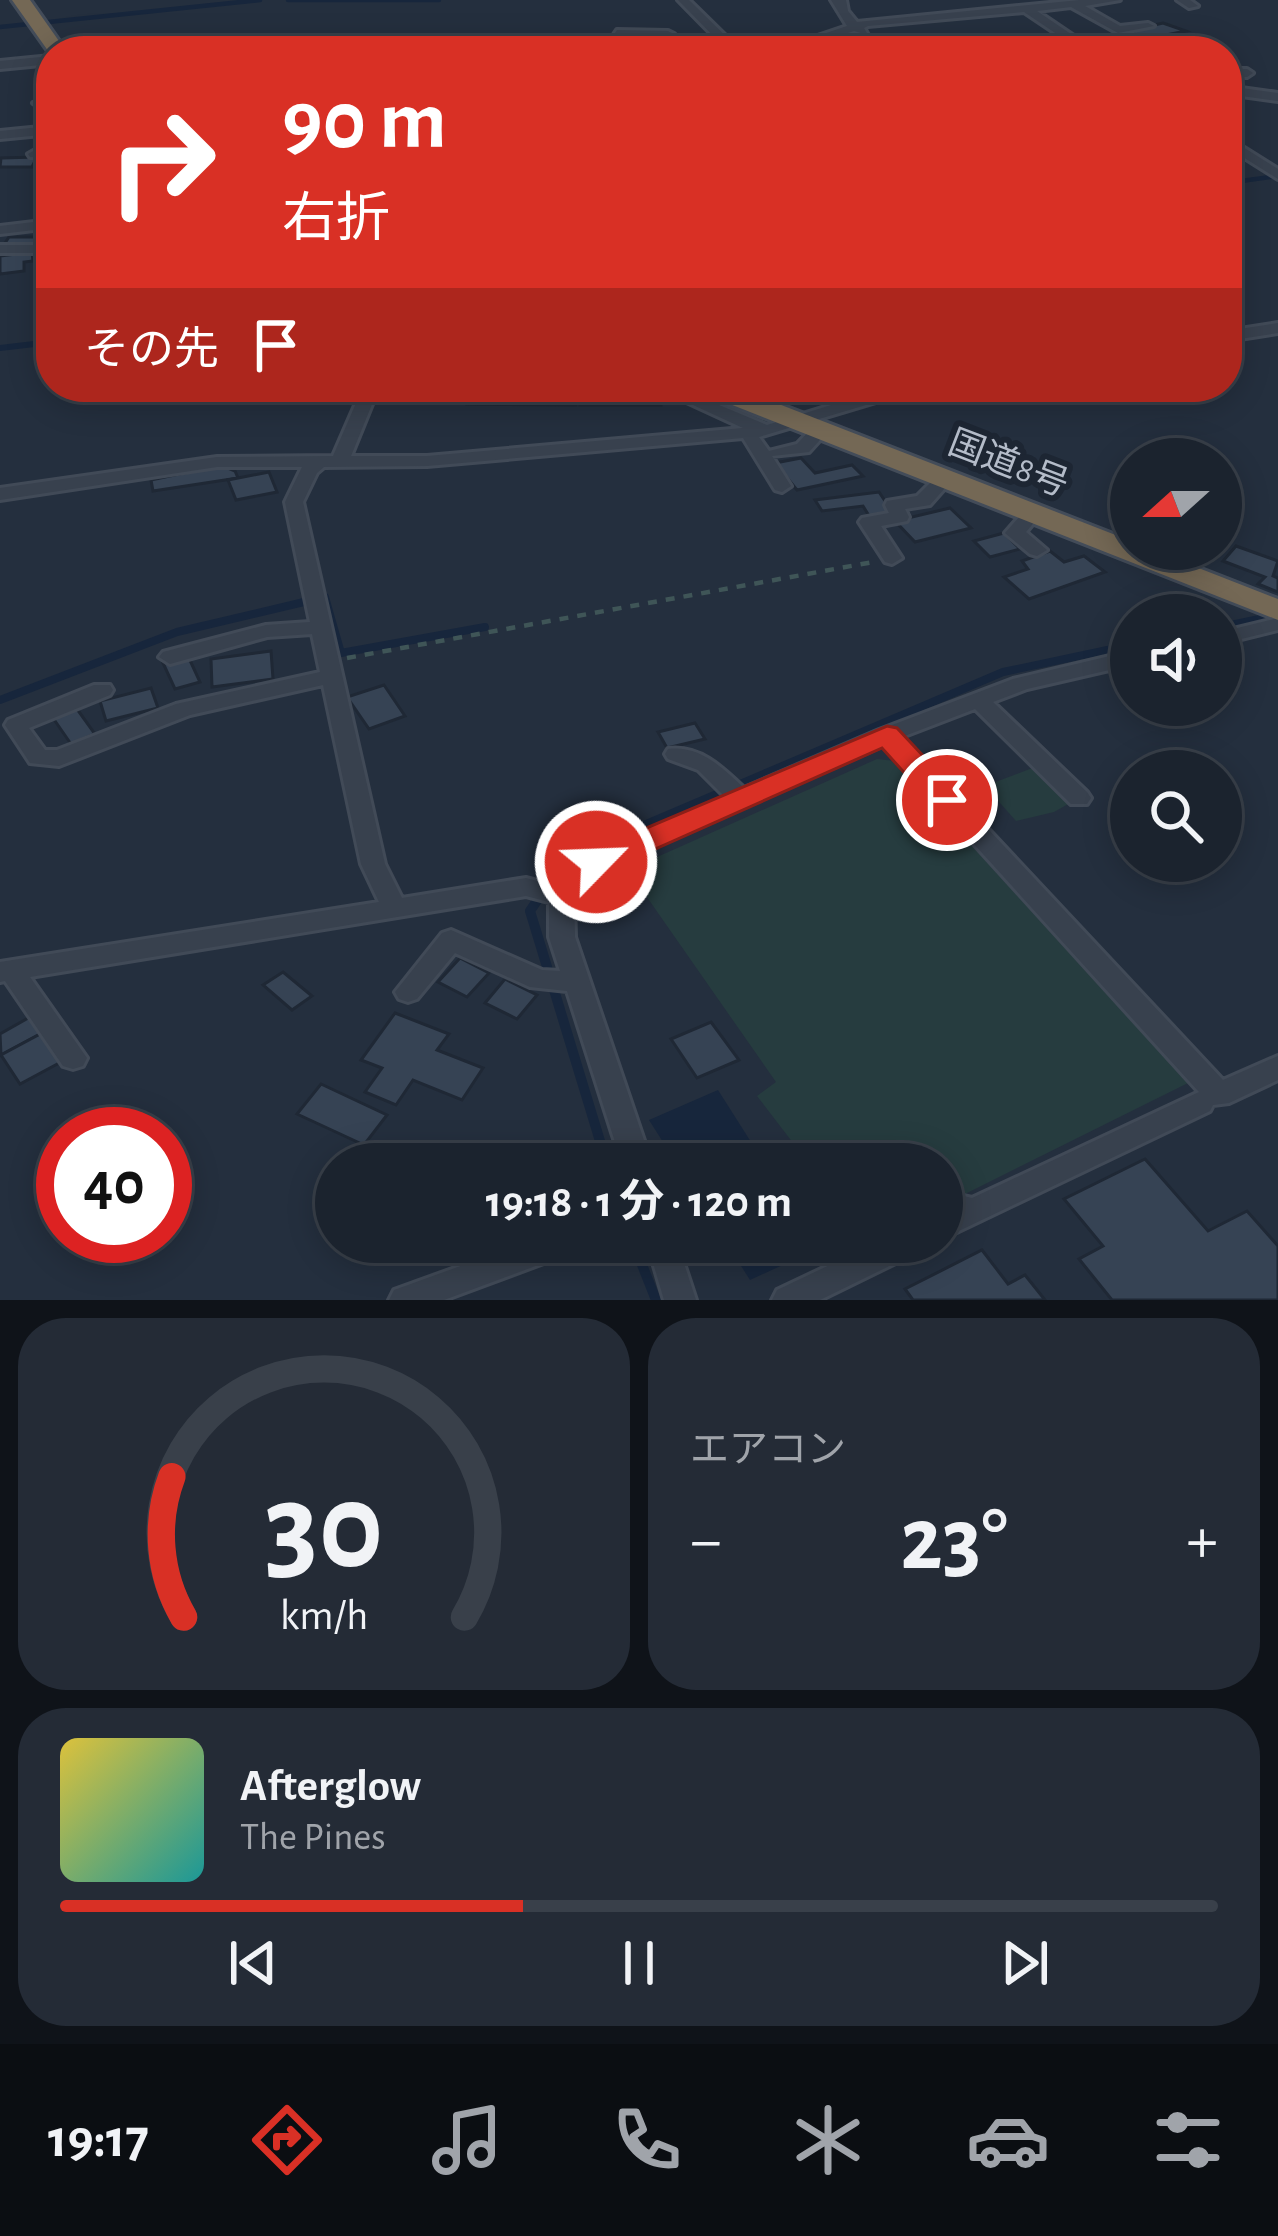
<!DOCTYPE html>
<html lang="ja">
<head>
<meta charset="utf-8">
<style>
  :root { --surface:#1b232e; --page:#242b36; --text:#f1f3f6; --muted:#a0a4aa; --line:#39404a; --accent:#d93025 }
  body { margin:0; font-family:"Alegreya Sans","Noto Sans JP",sans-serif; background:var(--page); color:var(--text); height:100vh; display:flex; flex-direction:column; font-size:45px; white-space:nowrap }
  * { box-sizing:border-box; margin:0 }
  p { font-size:39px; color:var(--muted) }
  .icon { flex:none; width:66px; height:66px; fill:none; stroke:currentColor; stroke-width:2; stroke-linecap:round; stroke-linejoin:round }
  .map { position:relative; height:1300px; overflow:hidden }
  .panel { display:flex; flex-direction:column; gap:18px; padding:18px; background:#0f1319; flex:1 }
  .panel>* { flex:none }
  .banner { position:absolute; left:36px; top:36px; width:1206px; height:366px; border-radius:48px; box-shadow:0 6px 30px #0003,0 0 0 3px var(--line); background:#d93025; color:#fff; overflow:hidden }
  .needle { width:78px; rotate:249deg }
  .controls { position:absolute; left:1110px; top:438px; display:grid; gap:24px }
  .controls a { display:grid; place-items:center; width:132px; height:132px; border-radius:50%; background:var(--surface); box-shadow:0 6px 30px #0003,0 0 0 3px var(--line); font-size:60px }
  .speed { position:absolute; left:36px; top:1107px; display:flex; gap:24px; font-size:60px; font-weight:700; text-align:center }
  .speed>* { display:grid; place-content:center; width:156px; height:156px; border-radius:50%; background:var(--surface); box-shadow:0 6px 30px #0003,0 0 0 3px var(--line); line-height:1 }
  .speed .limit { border:18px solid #d22; background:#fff; color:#111 }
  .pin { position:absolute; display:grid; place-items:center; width:102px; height:102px; color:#fff; margin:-51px; border:6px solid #fff; border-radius:50%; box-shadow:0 3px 12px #0007 }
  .me { position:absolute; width:132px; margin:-66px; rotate:66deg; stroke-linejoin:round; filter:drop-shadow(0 0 9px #0008) }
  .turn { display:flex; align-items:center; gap:42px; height:252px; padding:0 48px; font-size:54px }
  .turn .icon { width:156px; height:156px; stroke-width:2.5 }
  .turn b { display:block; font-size:84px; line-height:102px }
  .then { display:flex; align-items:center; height:114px; padding:0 48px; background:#0003; gap:24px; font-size:45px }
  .big { font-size:90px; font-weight:700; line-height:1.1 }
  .panel .tile { flex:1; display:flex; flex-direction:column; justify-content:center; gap:18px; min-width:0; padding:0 42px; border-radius:48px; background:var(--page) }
  .panel .dial { align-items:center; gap:0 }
  .dial svg { height:312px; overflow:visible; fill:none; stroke:var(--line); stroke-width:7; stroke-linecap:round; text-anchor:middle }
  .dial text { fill:var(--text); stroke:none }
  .song { display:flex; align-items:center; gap:36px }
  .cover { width:144px; height:144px; border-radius:18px; background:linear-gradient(135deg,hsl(50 70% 55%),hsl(180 70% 35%)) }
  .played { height:12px; border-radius:6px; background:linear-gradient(90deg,var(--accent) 40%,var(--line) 40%) }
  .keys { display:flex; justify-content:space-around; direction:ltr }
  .heat { display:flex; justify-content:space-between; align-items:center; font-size:66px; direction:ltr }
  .panel .tiles { flex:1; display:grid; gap:18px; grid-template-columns:1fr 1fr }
  .tile:last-child { grid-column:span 2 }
  .trip { position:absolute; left:315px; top:1143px; width:648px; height:120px; border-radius:60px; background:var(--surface); box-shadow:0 6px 30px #0003,0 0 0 3px var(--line); font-weight:700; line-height:120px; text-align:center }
  .menu { display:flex; height:192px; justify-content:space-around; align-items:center; background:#0b0e12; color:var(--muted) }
  .menu .icon { width:84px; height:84px }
  .menu .active { color:var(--accent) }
  .menu b { font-size:54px; color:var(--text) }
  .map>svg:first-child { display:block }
  .green { fill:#263c3f }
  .water { fill:#17263c }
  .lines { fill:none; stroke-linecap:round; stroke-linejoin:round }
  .stream-far3 { stroke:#17263c; stroke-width:4.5 }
  .stream-far2 { stroke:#17263c; stroke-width:6 }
  .stream-far1 { stroke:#17263c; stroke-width:8 }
  .stream { stroke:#17263c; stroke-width:10 }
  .building { fill:#364354; stroke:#1f2835; stroke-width:3 }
  .minor-casing { stroke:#414a57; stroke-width:6 }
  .highway-casing { stroke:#434c59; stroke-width:6 }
  .path { stroke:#3f5557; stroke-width:4.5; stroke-dasharray:9 9; stroke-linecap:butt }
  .minor { fill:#38414e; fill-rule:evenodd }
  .highway { fill:#746855; fill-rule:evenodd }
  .route { fill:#d93025; stroke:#8d1f18; stroke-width:3 }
  .labels { text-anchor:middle; stroke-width:12; stroke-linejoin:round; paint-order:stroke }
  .street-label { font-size:36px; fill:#b4bcc9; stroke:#1d2633 }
</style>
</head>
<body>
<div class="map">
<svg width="1278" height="1300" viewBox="0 0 1278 1300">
  <rect width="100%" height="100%" fill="#242f3e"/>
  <g class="green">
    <polygon points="877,759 895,761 1188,1083 963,1195 942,1190 942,1164 846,1164 800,1152 757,1096 776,1082 628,870"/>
    <polygon points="1043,764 1079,798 1054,812 1016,821 985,786"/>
  </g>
  <g class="water">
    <polygon points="718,1090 765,1164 677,1164 649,1120"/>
    <polygon points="726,1242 803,1242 809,1253 750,1280"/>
  </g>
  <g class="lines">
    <g class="stream-far3">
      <polyline points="288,0 439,0"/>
      <polyline points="0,27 260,0"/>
      <polyline points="829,51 932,39 948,51"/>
      <polyline points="0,139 51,134"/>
      <polyline points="1227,183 1278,176"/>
    </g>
    <polyline class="stream-far2" points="0,348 51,342"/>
    <g class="stream-far1">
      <polyline points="1221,627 1278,615"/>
      <polyline points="0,700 177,632 325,597 341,653 485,627"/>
      <polyline points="611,839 1003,672 1131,645"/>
    </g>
    <g class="stream">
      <polyline points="607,1164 530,911 561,865 617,836"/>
      <polyline points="633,1242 656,1300"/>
    </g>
  </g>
  <g class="building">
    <polygon points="1163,23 1186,31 1146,39 1128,31"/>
    <polygon points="37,157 32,167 0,167 1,158"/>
    <polygon points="9,237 51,237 51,246 3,246"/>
    <polygon points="32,252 33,261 24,262 24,271 0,274 0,256"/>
    <polygon points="377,387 468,391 469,387 579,387 576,405 467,404 468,397 446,397 445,402 388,402 389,398 373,398"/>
    <polygon points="582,387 661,388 661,405 580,405"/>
    <polygon points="801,458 815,473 852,465 863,476 797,490 775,463"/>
    <polygon points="221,465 235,471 238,478 153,491 151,480"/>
    <polygon points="269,472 277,492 236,500 228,480"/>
    <polygon points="879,492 895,516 871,519 863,506 822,511 815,500"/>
    <polygon points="950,508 971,528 915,542 895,521"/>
    <polygon points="1004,533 1020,549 990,557 974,541"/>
    <polygon points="1236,546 1278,561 1273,576 1278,578 1278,592 1258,584 1265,577 1223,561"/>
    <polygon points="1050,551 1064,562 1084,556 1105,572 1029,599 1004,577 1028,569 1022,561"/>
    <polygon points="271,651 273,679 212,687 211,659"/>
    <polygon points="188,656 200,682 175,689 163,663"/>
    <polygon points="384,685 405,716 369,729 347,697"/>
    <polygon points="151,688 158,708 106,721 100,701"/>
    <polygon points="77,709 95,734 71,744 53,718"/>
    <polygon points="695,723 705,739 667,748 658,732"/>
    <polygon points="460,958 489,973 467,997 438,982"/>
    <polygon points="283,972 312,996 292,1010 263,985"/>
    <polygon points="505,979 537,995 517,1019 485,1003"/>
    <polygon points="395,1013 449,1034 437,1050 483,1068 462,1100 413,1080 396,1105 365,1092 382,1068 361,1060"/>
    <polygon points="30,1017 42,1033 1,1055 0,1034"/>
    <polygon points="711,1022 739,1060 697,1078 671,1039"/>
    <polygon points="42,1033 61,1062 20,1084 1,1055"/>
    <polygon points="321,1084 387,1115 364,1145 297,1114"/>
    <polygon points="1145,1159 1208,1231 1247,1211 1278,1246 1278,1300 1112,1300 1079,1259 1103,1246 1064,1199"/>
    <polygon points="982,1250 1008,1284 1025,1275 1045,1300 913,1300 905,1289"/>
  </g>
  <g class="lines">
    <g class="minor-casing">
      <g id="minor">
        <polygon points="678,0 689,0 741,51 728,51"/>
        <polygon points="831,0 846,0 848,11 857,22 1080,0 1120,0 1085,6 1120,26 1148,23 1154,26 1118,33 1071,7 1037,11 1096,51 1082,51 1024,12 868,26 864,28 868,35 854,31 791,51 773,51 847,26"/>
        <polygon points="1177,0 1190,0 1198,6 1189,8"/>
        <polygon points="617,30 668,31 674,34 668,37 625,36 625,51 613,51 611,39"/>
        <polygon points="217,39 221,40 221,44 165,51 126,51 132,48"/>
        <polygon points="671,44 677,47 675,49 632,51"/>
        <polygon points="51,56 51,64 0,69 0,61"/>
        <polygon points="1227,69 1247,69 1253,73 1247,77 1227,77"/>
        <polygon points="1227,86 1278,93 1278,101 1227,94"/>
        <polygon points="51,98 51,106 39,107 33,103"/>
        <polygon points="51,126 51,134 0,139 0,131"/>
        <polygon points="1227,137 1278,169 1278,179 1227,147"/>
        <polygon points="35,150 51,150 51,158 30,157 28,154"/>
        <polygon points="51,220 51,228 0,234 0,226"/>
        <rect x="0" y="245" width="51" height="8"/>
        <polygon points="1278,323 1278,333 1227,341 1227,331"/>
        <path d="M363 387H379L351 456H427L743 428 654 387H676L767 425 889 387H915L913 391 759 437 769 451 797 444 814 426 820 425 829 430 809 452 772 456 791 486 782 492 775 490 743 438 427 466 324 467 317 473 303 502 385 864 402 898 526 878 556 886 587 856 725 797 698 770 668 759 665 754 668 749C700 745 723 768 744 788L879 730 1013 679 1131 651V665L1027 689 993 702 1087 792 1091 798 1087 804H1071L975 709 902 737 1223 1080 1278 1056V1080L1229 1103 1213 1105 1210 1111 942 1239V1191L972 1198 1199 1092 884 745 605 868 574 899 575 937 652 1164H622L567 991 530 987 455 953 417 999 408 1002 399 999 395 992 442 933 451 930 542 970 560 971 549 937V902L526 896 30 977 87 1058 83 1066 73 1069 63 1066 5 981 0 982V962L379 902 361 864 323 685 190 715 59 766 30 763 5 725 8 720 94 685H110L113 690 110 695 29 728 45 750H57L176 704 320 672 312 634 267 637 170 664 159 657 163 652 266 625 310 622 285 502 302 467H217L0 500V488L217 457 333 456Z"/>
        <polygon points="944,474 953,479 930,505 905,509 909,517 907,521 881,526 902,558 892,564 885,562 859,522 862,518 889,513 885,505 887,501 917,496 938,475"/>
        <polygon points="1033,507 1042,513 1026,532 1047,550 1037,556 1030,554 1005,533 1026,509"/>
        <polygon points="1278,618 1278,630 1221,644 1221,632"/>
        <polygon points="527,1242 580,1242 576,1251 444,1300 389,1300 394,1290"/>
        <polygon points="647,1242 677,1242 696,1300 664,1300"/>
        <polygon points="878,1242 924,1242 920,1251 820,1300 772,1300 777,1290"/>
      </g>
    </g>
    <g class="highway-casing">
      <g id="highway">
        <polygon points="12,0 30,0 66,51 51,51 51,55"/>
        <polygon points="698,387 735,387 1131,541 1131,549 1150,549 1278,599 1278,620 702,393"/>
      </g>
    </g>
    <polyline class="path" points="347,658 873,562"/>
    <use href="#minor" class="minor"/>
    <use href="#highway" class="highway"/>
  </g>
  <polygon class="route" points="887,726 897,728 958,793 962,800 958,808 936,808 882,748 608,870 585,870 581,862 585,854"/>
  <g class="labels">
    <g class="street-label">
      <text transform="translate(1009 462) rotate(21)" y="13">国道8号</text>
    </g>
  </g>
</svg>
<div class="controls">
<a><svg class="needle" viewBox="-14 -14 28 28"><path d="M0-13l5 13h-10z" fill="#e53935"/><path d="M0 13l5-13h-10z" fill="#a0a4aa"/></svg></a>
<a><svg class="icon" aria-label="sound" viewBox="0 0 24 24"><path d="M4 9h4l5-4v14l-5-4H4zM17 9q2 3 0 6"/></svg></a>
<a><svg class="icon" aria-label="search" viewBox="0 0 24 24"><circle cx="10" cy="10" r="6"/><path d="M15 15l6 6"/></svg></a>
</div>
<div class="speed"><div class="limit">40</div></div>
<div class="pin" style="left:947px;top:800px;background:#d93025"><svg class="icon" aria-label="arrive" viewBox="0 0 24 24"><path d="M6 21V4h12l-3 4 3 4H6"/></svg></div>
<svg class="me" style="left:596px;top:862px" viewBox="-20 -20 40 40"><circle r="17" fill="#d93025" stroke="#fff" stroke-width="3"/><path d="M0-11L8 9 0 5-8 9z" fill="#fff"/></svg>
<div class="trip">19:18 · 1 分 · 120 m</div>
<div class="banner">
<div class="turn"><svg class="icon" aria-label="right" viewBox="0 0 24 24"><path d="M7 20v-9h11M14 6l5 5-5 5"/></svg><div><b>90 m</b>右折</div></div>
<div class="then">その先<svg class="icon" aria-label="arrive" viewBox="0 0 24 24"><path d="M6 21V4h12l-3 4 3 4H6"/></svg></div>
</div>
</div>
<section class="panel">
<div class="tiles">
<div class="tile dial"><svg viewBox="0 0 100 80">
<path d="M14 69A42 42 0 1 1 86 69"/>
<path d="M14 69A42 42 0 0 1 11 33" stroke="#d93025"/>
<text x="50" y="56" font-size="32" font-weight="700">30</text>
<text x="50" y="72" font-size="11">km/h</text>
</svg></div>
<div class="tile"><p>エアコン</p>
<div class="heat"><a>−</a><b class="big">23°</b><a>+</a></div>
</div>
<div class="tile">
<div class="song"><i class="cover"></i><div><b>Afterglow</b><p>The Pines</p></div></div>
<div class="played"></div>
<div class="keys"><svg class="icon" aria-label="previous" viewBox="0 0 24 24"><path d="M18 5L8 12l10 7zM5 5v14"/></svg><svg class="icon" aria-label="pause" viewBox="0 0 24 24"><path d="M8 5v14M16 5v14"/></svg><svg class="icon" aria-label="next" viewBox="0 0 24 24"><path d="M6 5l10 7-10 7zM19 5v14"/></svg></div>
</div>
</div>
</section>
<nav class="menu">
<b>19:17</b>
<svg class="icon active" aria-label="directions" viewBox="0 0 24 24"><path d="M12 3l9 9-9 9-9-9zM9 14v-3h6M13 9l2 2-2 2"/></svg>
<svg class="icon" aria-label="music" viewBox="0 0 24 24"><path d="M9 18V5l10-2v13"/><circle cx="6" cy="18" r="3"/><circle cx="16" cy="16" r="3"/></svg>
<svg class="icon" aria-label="phone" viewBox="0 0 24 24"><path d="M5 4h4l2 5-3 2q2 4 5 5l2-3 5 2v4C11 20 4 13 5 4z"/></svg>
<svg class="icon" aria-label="climate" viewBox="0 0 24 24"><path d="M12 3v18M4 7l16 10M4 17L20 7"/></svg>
<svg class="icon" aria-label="car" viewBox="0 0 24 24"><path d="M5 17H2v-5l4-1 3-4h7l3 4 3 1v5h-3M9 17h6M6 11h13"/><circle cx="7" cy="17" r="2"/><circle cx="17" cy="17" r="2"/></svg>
<svg class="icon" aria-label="filters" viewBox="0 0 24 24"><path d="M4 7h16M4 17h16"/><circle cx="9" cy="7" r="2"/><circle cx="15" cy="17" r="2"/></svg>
</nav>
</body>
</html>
